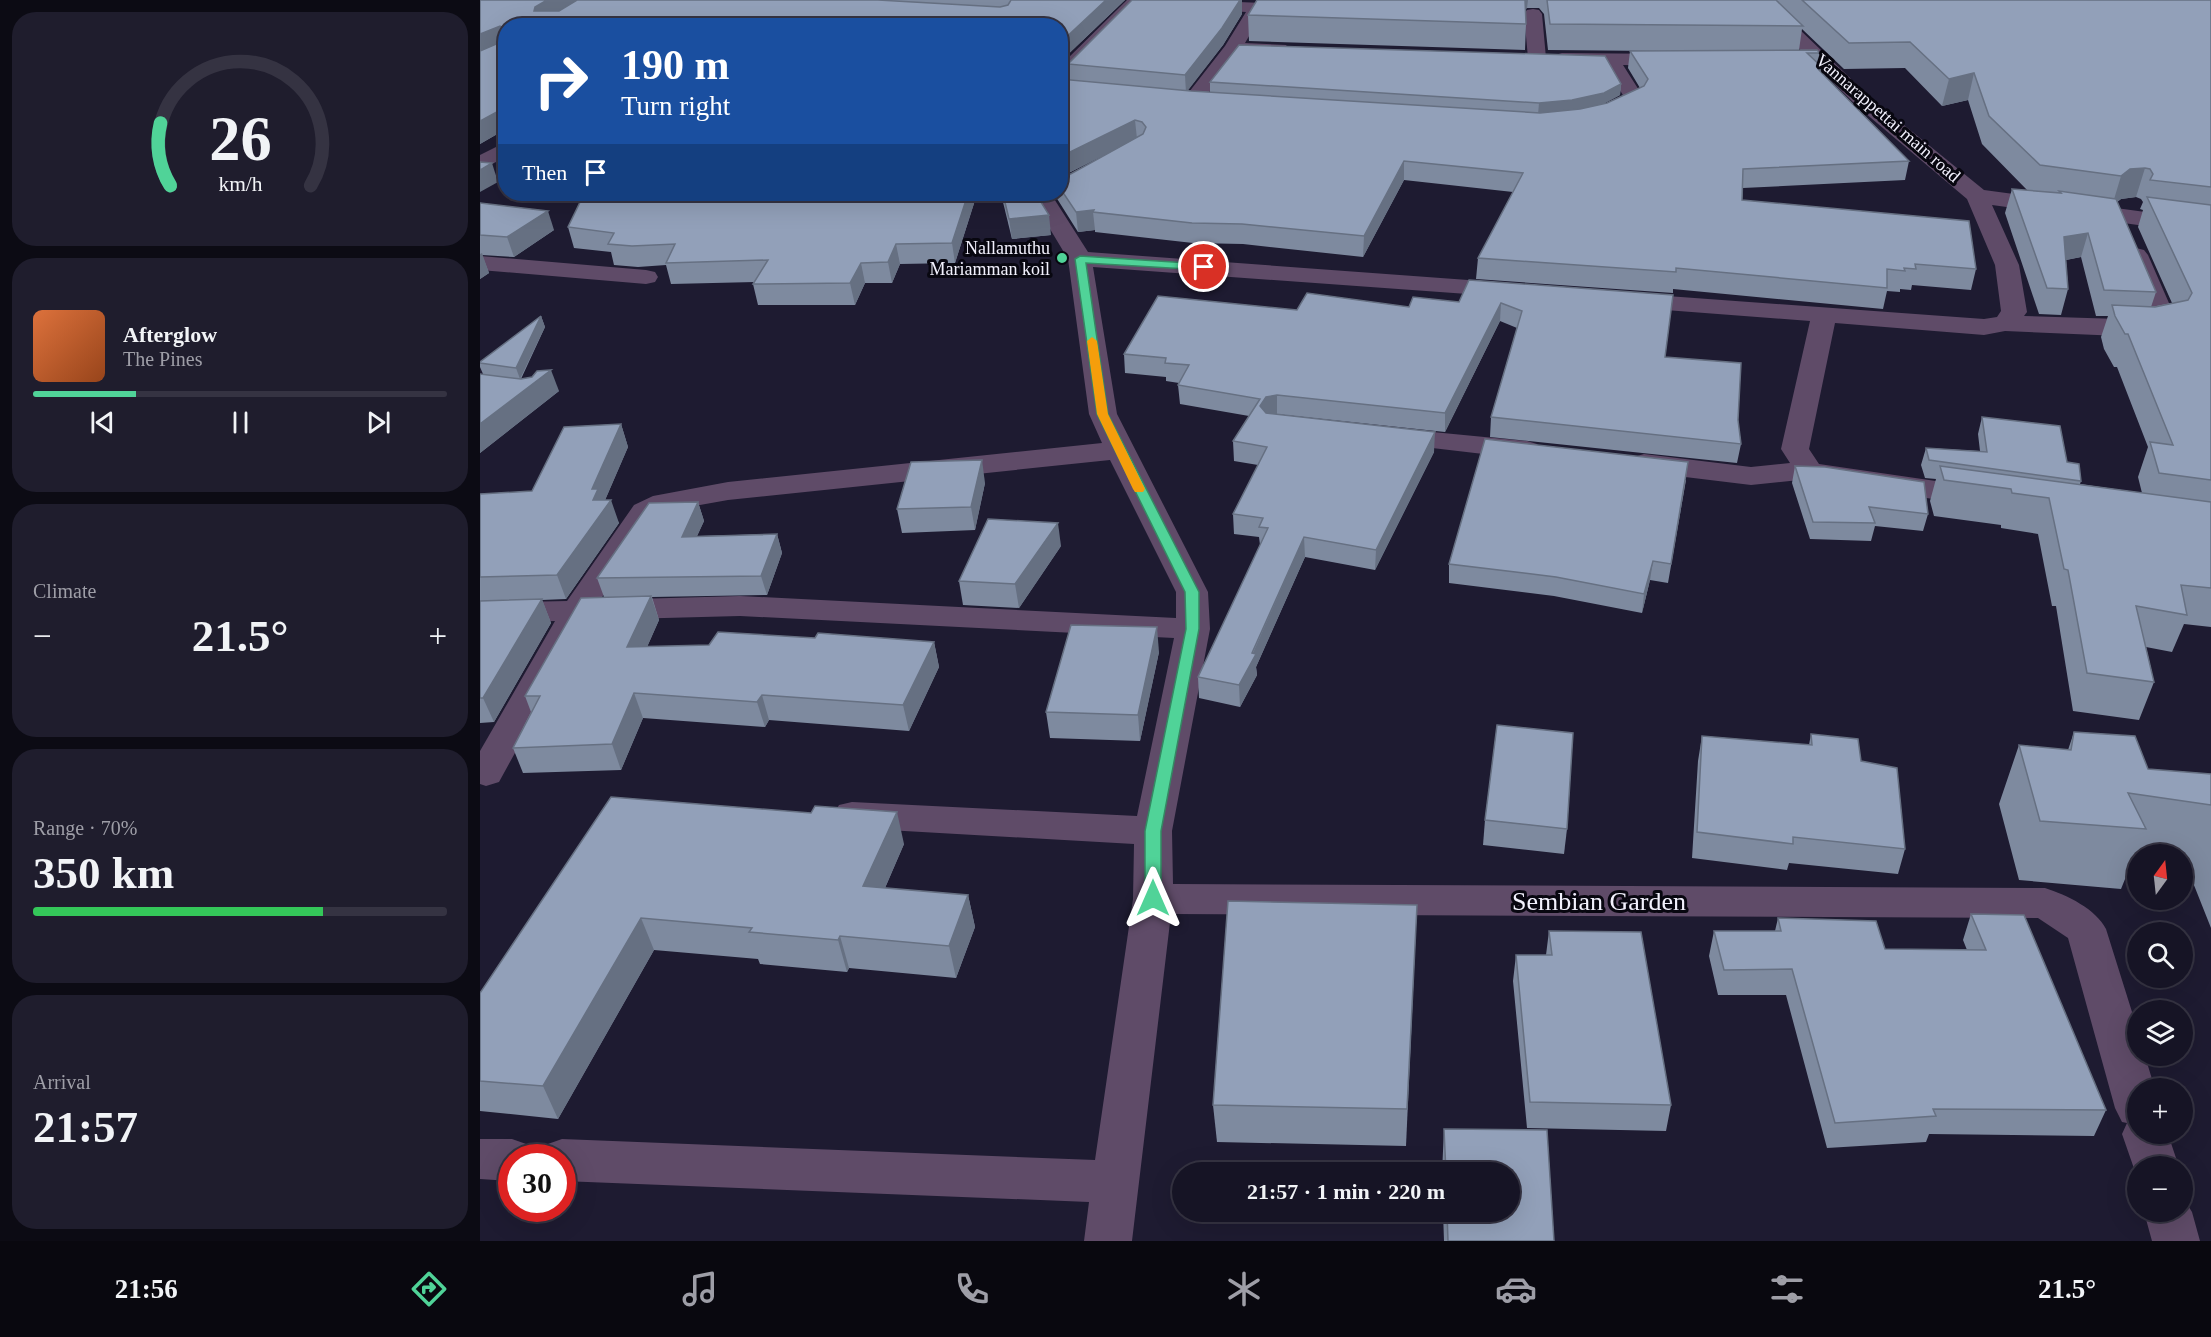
<!DOCTYPE html>
<html lang="en">
<head>
<meta charset="utf-8">
<style>
  :root { --surface:#161425; --page:#1f1d2d; --text:#f1f3f6; --muted:#9e9ea7; --line:#353342; --accent:#50d398 }
  body { margin:0; font-family:Georgia,serif; background:var(--page); color:var(--text); height:100vh; display:flex; flex-direction:column; font-size:22px; white-space:nowrap }
  * { box-sizing:border-box; margin:0 }
  p { font-size:20px; color:var(--muted) }
  .icon { flex:none; width:33px; height:33px; fill:none; stroke:currentColor; stroke-width:2; stroke-linecap:round; stroke-linejoin:round }
  .map { position:relative; flex:1; overflow:hidden }
  .panel { display:flex; flex-direction:column; gap:12px; padding:12px; background:#0c0b14; width:480px }
  .panel>* { flex:none }
  .top-card { position:absolute; left:18px; top:18px; width:570px; height:183px; border-radius:24px; box-shadow:0 6px 24px #0002,0 0 0 2px var(--line); background:#1a4fa0; color:#fff; overflow:hidden }
  .needle { width:39px; rotate:15deg }
  .controls { position:absolute; left:1647px; top:844px; display:grid; gap:12px }
  .controls a { display:grid; place-items:center; width:66px; height:66px; border-radius:50%; background:var(--surface); box-shadow:0 6px 24px #0002,0 0 0 2px var(--line); font-size:30px }
  .speed { position:absolute; left:18px; top:1144px; display:flex; gap:12px; font-size:30px; font-weight:700; text-align:center }
  .speed>* { display:grid; place-content:center; width:78px; height:78px; border-radius:50%; background:var(--surface); box-shadow:0 6px 24px #0002,0 0 0 2px var(--line); line-height:1 }
  .speed .limit { border:9px solid #d22; background:#fff; color:#111 }
  .pin { position:absolute; display:grid; place-items:center; width:51px; height:51px; color:#fff; margin:-26px; border:3px solid #fff; border-radius:50%; box-shadow:0 2px 6px #0007 }
  .me { position:absolute; width:66px; margin:-33px; rotate:0deg; stroke-linejoin:round; filter:drop-shadow(0 0 4px #0008) }
  .turn { display:flex; align-items:center; gap:21px; height:126px; padding:0 24px; font-size:27px }
  .turn .icon { width:78px; height:78px; stroke-width:2.5 }
  .turn b { display:block; font-size:42px; line-height:51px }
  .then { display:flex; align-items:center; height:57px; padding:0 24px; background:#0003; gap:12px; font-size:22px }
  .big { font-size:45px; font-weight:700; line-height:1.1 }
  .panel .card { flex:1; display:flex; flex-direction:column; justify-content:center; gap:9px; min-width:0; padding:0 21px; border-radius:24px; background:var(--page) }
  .panel .dial { align-items:center; gap:0 }
  .dial svg { height:156px; overflow:visible; fill:none; stroke:var(--line); stroke-width:7; stroke-linecap:round; text-anchor:middle }
  .dial text { fill:var(--text); stroke:none }
  .song { display:flex; align-items:center; gap:18px }
  .cover { width:72px; height:72px; border-radius:9px; background:linear-gradient(135deg,hsl(20 70% 55%),hsl(20 70% 35%)) }
  .played { height:6px; border-radius:3px; background:linear-gradient(90deg,var(--accent) 25%,var(--line) 25%) }
  .keys { display:flex; justify-content:space-around; direction:ltr }
  .heat { display:flex; justify-content:space-between; align-items:center; font-size:33px; direction:ltr }
  .charge { height:9px; border-radius:4px; background:linear-gradient(90deg,#34c759 70%,var(--line) 0) }
  .trip { position:absolute; left:692px; top:1162px; width:348px; height:60px; border-radius:30px; background:var(--surface); box-shadow:0 6px 24px #0002,0 0 0 2px var(--line); font-weight:700; line-height:60px; text-align:center }
  .menu { display:flex; height:96px; justify-content:space-around; align-items:center; background:#09080f; color:var(--muted) }
  .menu .icon { width:42px; height:42px }
  .menu .current { color:var(--accent) }
  .menu b { font-size:27px; color:var(--text) }
  main { display:flex; flex:1; min-height:0 }
  .map>svg:first-child { display:block }
  .lines { fill:none; stroke-linecap:round; stroke-linejoin:round }
  .minor { fill:#5f4b68; fill-rule:evenodd }
  .wall { fill:#7e8a9f; fill-rule:evenodd }
  .shaded-wall { fill:#667082 }
  .building { fill:#92a0b9; stroke:#667082; stroke-width:1.5 }
  .route { fill:#50d398; stroke:#348963; stroke-width:1.5 }
  .slow { fill:#f59e0b }
  .poi-dot { fill:#50d398; stroke:#080710; stroke-width:2 }
  .labels { text-anchor:middle; stroke-width:6; stroke-linejoin:round; paint-order:stroke }
  .far-street-label { font-size:18px; fill:#f2f1fd; stroke:#080710 }
  .far-poi-label { font-size:18px; fill:#f2f1fd; stroke:#080710; text-anchor:end }
  .near-street-label { font-size:26px; fill:#f2f1fd; stroke:#080710 }
</style>
</head>
<body>
<main>
<section class="panel">
<div class="card dial"><svg viewBox="0 0 100 80">
<path d="M14 69A42 42 0 1 1 86 69"/>
<path d="M14 69A42 42 0 0 1 9 37" stroke="#50d398"/>
<text x="50" y="56" font-size="32" font-weight="700">26</text>
<text x="50" y="72" font-size="11">km/h</text>
</svg></div>
<div class="card">
<div class="song"><i class="cover"></i><div><b>Afterglow</b><p>The Pines</p></div></div>
<div class="played"></div>
<div class="keys"><svg class="icon" aria-label="previous" viewBox="0 0 24 24"><path d="M18 5L8 12l10 7zM5 5v14"/></svg><svg class="icon" aria-label="pause" viewBox="0 0 24 24"><path d="M8 5v14M16 5v14"/></svg><svg class="icon" aria-label="next" viewBox="0 0 24 24"><path d="M6 5l10 7-10 7zM19 5v14"/></svg></div>
</div>
<div class="card"><p>Climate</p>
<div class="heat"><a>−</a><b class="big">21.5°</b><a>+</a></div>
</div>
<div class="card"><p>Range · 70%</p><b class="big">350 km</b><div class="charge"></div></div>
<div class="card"><p>Arrival</p><b class="big">21:57</b></div>
</section>
<div class="map">
<svg width="1731" height="1241" viewBox="0 0 1731 1241">
  <rect width="100%" height="100%" fill="#1e1b31"/>
  <g class="lines">
    <g class="minor">
      <polygon points="647,0 666,0 587,81 580,83 580,66"/>
      <polygon points="710,0 783,3 786,7 765,43 806,45 809,49 806,53 800,54 758,54 726,96 751,99 754,103 751,107 744,109 705,105 702,101 745,46 766,12 716,9 710,8 707,4"/>
      <polygon points="1270,0 1289,0 1392,99 1504,190 1731,221 1731,235 1512,205 1539,265 1547,312 1544,316 1671,320 1644,255 1648,250 1656,248 1664,250 1668,255 1699,326 1695,331 1664,337 1525,331 1504,335 1355,323 1329,449 1339,464 1497,487 1508,490 1512,496 1508,502 1497,505 1360,486 1329,479 1271,485 1164,472 1154,469 1150,463 1154,457 1164,454 1271,467 1310,463 1301,449 1330,321 1146,307 1137,305 1134,300 1137,295 1146,293 1504,319 1517,317 1521,311 1515,265 1487,199 1378,107"/>
      <polygon points="1053,9 1059,10 1062,14 1066,58 1064,62 1050,62 1048,58 1044,14 1047,10"/>
      <path d="M1082 53 1193 54 1200 56 1202 60 1200 64 1193 66 1143 65 1164 98C1154 111 1130 121 1114 117L1111 113C1118 103 1134 105 1144 97L1125 65 1075 63 1073 59 1075 55Z"/>
      <polygon points="26,142 26,157 0,170 0,155"/>
      <path d="M549 194H571L608 252 1029 283 1038 285 1041 290 1038 295 1029 297 613 267 637 414 728 592 730 629 692 831 693 884 1565 888C1587 895 1616 909 1626 929L1658 1031V1056H1665L1675 1089H1658V1134H1688L1699 1167H1658V1180L1642 1134 1647 1123 1642 1122 1635 1108 1588 938 1558 918 691 914 652 1241H604L609 1202 82 1181V1158H59L65 1145 82 1139 615 1160 653 899 654 844 372 828 359 825 353 815 359 805 372 802 657 816 694 638 260 616 108 620 19 782 6 786 0 784V751L75 621 0 623V603L87 601 154 505 173 496 248 482 622 443 609 414 588 259ZM630 460 696 592V618L260 596 120 600 176 517 192 510 248 500Z"/>
      <polygon points="0,256 166,270 175,272 178,277 175,282 166,284 0,270"/>
      <polygon points="911,428 1047,441 1057,444 1061,450 1057,456 1047,459 901,442 897,436 901,430"/>
      <polygon points="0,1139 32,1139 49,1145 55,1158 32,1158 32,1181 0,1179"/>
      <polygon points="1702,1196 1712,1212 1720,1241 1672,1241 1664,1212 1702,1212"/>
    </g>
  </g>
  <g class="wall">
    <polygon points="0,0 645,0 580,62 580,26 26,26 26,129 0,144"/>
    <path d="M777 0H1731V627L1704 624 1692 652 1666 647 1674 682 1659 720 1593 711 1576 606H1572L1558 534 1521 528V525L1454 516 1450 501 1456 479 1445 478 1441 465 1446 448 1500 451 1498 434 1502 417 1587 462 1601 481 1600 484 1662 493 1658 477 1668 447 1637 367H1634L1624 349 1621 337 1628 316H1616L1601 257 1586 260 1588 289 1581 315 1559 314 1525 213 1532 189 1548 191 1502 144 1488 100 1462 106 1425 68 1364 69 1322 29 1319 50 1340 53 1338 64 1345 70 1344 75 1429 161 1425 180 1263 188 1262 200 1496 269 1491 290 1432 285 1431 290 1420 289V292L1407 291 1403 309 1193 289V293L996 279 998 258 1033 192 924 180 883 257 763 244 713 243 615 232V230L598 232 576 197 575 194H580V79L589 80 588 64 762 14 743 45 707 91 730 92V82L1141 84 1140 95 1123 104 1127 103 1160 88 1148 68 1150 51H1176L1068 50 1064 14 1059 8H1047L1045 9 1046 24 1045 50 769 41 768 15ZM630 152 587 176 581 177ZM1656 197 1661 199 1663 202 1660 209 1663 210 1658 227 1692 303 1671 307 1676 292 1637 202 1641 199Z"/>
    <polygon points="104,194 497,194 475,263 420,264 412,283 385,283 375,305 278,305 273,284 275,282 191,284 186,265 158,267 134,265 131,252 94,248 88,227"/>
    <polygon points="521,194 556,194 571,235 532,239"/>
    <polygon points="0,203 74,230 34,257 2,255 9,273 0,279"/>
    <polygon points="989,280 1185,357 1258,420 1261,444 1257,463 1010,437 1011,417 1037,328 1020,321 965,432 796,414 954,452 895,570 825,557 776,667 777,675 760,707 719,698 718,677 780,545 779,537 754,534 753,514 778,465 754,461 753,441 769,416 700,404 698,385 699,383 686,381 686,377 645,373 644,354 817,310 929,307 979,302"/>
    <polygon points="61,316 65,327 41,379 79,391 0,453 0,374 3,374 0,367 0,362"/>
    <polygon points="141,424 148,447 125,500 139,523 86,599 62,600 71,623 14,722 0,723 0,494 52,491"/>
    <polygon points="1315,466 1448,514 1443,531 1395,526 1391,541 1330,539 1312,483"/>
    <polygon points="1206,480 1188,583 1170,580 1162,613 1074,596 969,583 969,564"/>
    <polygon points="505,483 495,530 422,533 417,509"/>
    <polygon points="218,502 224,521 217,536 297,534 302,553 287,595 172,597 179,620 167,647 229,645 335,638 454,642 459,667 429,731 289,720 285,727 163,718 141,770 43,773 33,748 51,712 45,696 124,597 117,578"/>
    <polygon points="581,546 539,608 483,605 479,581"/>
    <polygon points="679,652 660,741 570,738 566,712"/>
    <polygon points="1594,732 1668,769 1731,774 1731,928 1706,865 1702,865 1702,855 1658,855 1658,858 1654,857 1641,889 1539,880 1519,804 1539,745 1588,750"/>
    <polygon points="1331,734 1381,761 1425,849 1418,874 1309,863 1307,870 1212,858 1218,761 1222,736 1329,745"/>
    <polygon points="131,797 424,844 405,888 488,895 495,927 476,978 369,968 367,972 280,964 278,959 174,950 78,1119 0,1111 0,993"/>
    <polygon points="1005,820 1087,829 1084,854 1003,845"/>
    <polygon points="937,905 926,1146 737,1142 733,1105"/>
    <polygon points="1491,914 1626,1110 1614,1136 1449,1134 1446,1142 1347,1148 1306,995 1238,995 1229,956 1234,931 1295,931 1298,918 1405,949 1487,950 1483,940"/>
    <polygon points="1069,931 1191,1105 1186,1131 1047,1128 1033,981 1036,955 1066,955"/>
    <polygon points="964,1129 1067,1130 1074,1241 964,1241 963,1212 1029,1212 1029,1173 962,1173"/>
  </g>
  <g class="shaded-wall">
    <polygon points="67,0 98,0 60,24 54,11 55,7"/>
    <polygon points="626,0 645,0 580,62 580,43"/>
    <polygon points="760,0 762,0 762,14 743,45 706,93 705,75"/>
    <polygon points="1043,0 1048,0 1047,8 1042,13"/>
    <polygon points="20,26 25,43 0,54 0,34"/>
    <polygon points="1494,73 1488,100 1462,106 1469,79"/>
    <polygon points="1141,84 1140,95 1123,104 1091,112 1058,115 1059,103"/>
    <polygon points="26,107 26,129 0,144 0,121"/>
    <polygon points="655,120 657,139 580,177 580,157"/>
    <polygon points="924,161 924,180 883,257 884,236"/>
    <polygon points="12,163 18,182 0,192 0,170"/>
    <polygon points="1665,168 1656,197 1641,199 1632,206 1641,176 1650,169"/>
    <polygon points="488,194 497,194 475,263 472,243"/>
    <polygon points="614,210 613,212 615,230 598,232 596,212"/>
    <polygon points="68,211 74,230 34,257 27,237"/>
    <polygon points="569,215 571,235 532,239 529,219"/>
    <polygon points="1608,233 1601,257 1576,262 1584,237"/>
    <polygon points="416,244 420,264 412,283 408,262"/>
    <polygon points="2,253 9,273 0,279 0,254"/>
    <polygon points="381,263 385,283 375,305 370,283"/>
    <polygon points="1021,303 1020,321 965,432 965,413"/>
    <polygon points="61,316 65,327 40,379 36,368"/>
    <polygon points="71,370 79,391 0,453 0,424"/>
    <polygon points="797,395 797,414 787,416 780,406 786,397"/>
    <polygon points="141,424 148,447 123,505 131,500 139,523 86,599 77,575 113,500 112,489"/>
    <polygon points="955,432 954,452 895,570 896,550"/>
    <polygon points="502,460 505,483 495,530 491,507"/>
    <polygon points="218,502 224,521 208,556 202,537"/>
    <polygon points="578,523 581,546 539,608 535,584"/>
    <polygon points="297,534 302,553 287,595 281,576"/>
    <polygon points="824,537 825,557 776,667 777,675 760,707 759,685"/>
    <polygon points="1173,561 1170,580 1162,613 1164,594"/>
    <polygon points="171,596 179,620 156,672 147,647"/>
    <polygon points="62,599 71,623 14,722 3,698"/>
    <polygon points="677,627 679,652 660,741 658,715"/>
    <polygon points="454,642 459,667 429,731 423,705"/>
    <polygon points="154,693 163,718 141,770 132,744"/>
    <polygon points="282,695 289,720 285,727 277,702"/>
    <polygon points="417,812 424,844 392,918 383,886"/>
    <polygon points="488,895 495,927 476,978 469,946"/>
    <polygon points="161,918 174,950 78,1119 63,1086"/>
    <polygon points="360,936 369,968 367,972 358,940"/>
  </g>
  <g class="building">
    <polygon points="0,0 67,0 55,7 54,11 79,11 97,0 398,0 520,7 528,5 531,0 626,0 580,43 580,26 26,26 26,107 0,121 0,51 21,42 23,28 20,26 0,34"/>
    <polygon points="652,0 760,0 742,28 705,75 588,64"/>
    <polygon points="777,0 1045,0 1046,24 768,15"/>
    <polygon points="1067,0 1296,0 1323,26 1070,24"/>
    <polygon points="1322,0 1731,0 1731,187 1670,180 1673,174 1670,169 1665,168 1650,169 1641,176 1560,165 1509,116 1494,73 1469,79 1430,42 1369,43"/>
    <polygon points="759,45 1125,56 1141,84 1124,93 1092,100 1059,103 730,82"/>
    <polygon points="1337,50 1340,53 1327,53 1345,70 1339,70 1429,161 1263,169 1262,200 1489,221 1496,269 1435,264 1436,269 1424,268 1425,271 1407,269 1407,288 1196,268 1196,272 998,258 1043,173 924,161 884,236 762,224 712,223 613,212 614,210 596,212 580,188 580,177 587,176 663,134 666,127 662,122 655,120 580,157 580,79 711,91 1060,113 1100,109 1127,103 1164,86 1168,79 1150,51"/>
    <polygon points="0,162 12,163 0,170"/>
    <polygon points="1532,189 1581,193 1579,191 1636,199 1676,292 1624,290 1608,233 1584,237 1588,289 1567,288"/>
    <polygon points="104,194 488,194 472,243 416,244 408,262 381,263 370,283 273,284 288,260 186,263 195,244 152,246 128,244 134,233 88,227"/>
    <polygon points="523,194 556,194 569,215 529,219"/>
    <polygon points="1667,197 1731,205 1731,480 1679,473 1670,442 1693,445 1648,334 1645,334 1635,316 1632,305 1675,307 1708,300 1712,293"/>
    <polygon points="0,203 68,211 27,237 0,235"/>
    <polygon points="989,280 1193,295 1185,357 1261,363 1258,420 1261,444 1011,417 1042,311 1021,303 965,413 797,395 786,397 780,406 786,413 955,432 896,550 824,537 772,653 776,654 759,685 718,677 788,528 779,527 783,518 753,514 787,447 753,441 780,399 698,385 709,365 685,363 686,358 644,354 678,296 817,310 827,293 929,307 933,297 979,302"/>
    <polygon points="61,316 36,368 0,363 0,362"/>
    <polygon points="71,370 0,424 0,374 41,379 52,377 57,371"/>
    <polygon points="1502,417 1580,426 1587,462 1599,464 1601,481 1449,460 1446,448 1507,452"/>
    <polygon points="141,424 112,489 118,489 113,500 131,500 77,575 0,577 0,494 52,491 84,427"/>
    <polygon points="1005,439 1208,462 1191,564 1173,561 1164,594 1076,577 969,564"/>
    <polygon points="502,460 491,507 417,509 431,462"/>
    <polygon points="1315,466 1345,467 1444,482 1448,514 1389,507 1395,523 1333,522"/>
    <polygon points="1460,466 1731,502 1731,588 1701,585 1707,615 1656,606 1674,682 1607,673 1588,570 1584,569 1569,498 1532,493 1531,489 1464,480"/>
    <polygon points="218,502 202,537 297,534 281,576 117,578 169,503"/>
    <polygon points="508,519 578,523 535,584 479,581"/>
    <polygon points="171,596 147,647 229,645 238,632 335,638 338,633 454,642 423,705 282,695 277,702 154,693 132,744 33,748 60,696 45,696 101,598"/>
    <polygon points="62,599 3,698 0,698 0,601"/>
    <polygon points="591,625 677,627 658,715 566,712"/>
    <polygon points="1017,725 1093,733 1087,829 1005,820"/>
    <polygon points="1594,732 1655,736 1668,769 1731,774 1731,805 1648,793 1666,829 1560,821 1539,745 1591,750"/>
    <polygon points="1331,734 1378,739 1381,761 1417,768 1425,849 1313,837 1313,844 1217,832 1222,736 1332,745"/>
    <polygon points="131,797 331,813 335,806 417,812 383,886 488,895 469,946 360,936 358,940 269,932 272,928 161,918 63,1086 0,1081 0,993"/>
    <polygon points="748,901 937,905 927,1109 733,1105"/>
    <polygon points="1491,914 1544,915 1626,1110 1453,1109 1456,1116 1355,1123 1312,969 1244,970 1234,931 1301,931 1298,918 1396,921 1405,949 1506,950"/>
    <polygon points="1069,931 1161,932 1191,1105 1050,1102 1036,955 1072,955"/>
    <polygon points="964,1129 1067,1130 1074,1241 968,1241 967,1212 1029,1212 1029,1173 966,1173"/>
  </g>
  <polygon class="route" points="600,256 724,264 729,267 724,270 606,263 628,414 719,592 719,629 681,831 681,898 679,903 673,905 667,903 665,898 665,831 706,629 705,592 617,414 595,259"/>
  <polygon class="slow" points="612,337 617,341 628,414 665,489 663,492 655,492 653,489 617,414 607,341"/>
  <circle class="poi-dot" cx="582" cy="258" r="6"/>
  <g class="labels">
    <g class="far-street-label">
      <text transform="translate(1408 118) rotate(41)" y="6">Vannarappettai main road</text>
    </g>
    <g class="far-poi-label">
      <text x="570" y="254">Nallamuthu<tspan x="570" dy="21">Mariamman koil</tspan></text>
    </g>
    <g class="near-street-label">
      <text x="1119" y="910">Sembian Garden</text>
    </g>
  </g>
</svg>
<div class="controls">
<a><svg class="needle" viewBox="-14 -14 28 28"><path d="M0-13l5 13h-10z" fill="#e53935"/><path d="M0 13l5-13h-10z" fill="#9e9ea7"/></svg></a>
<a><svg class="icon" aria-label="search" viewBox="0 0 24 24"><circle cx="10" cy="10" r="6"/><path d="M15 15l6 6"/></svg></a>
<a><svg class="icon" aria-label="layers" viewBox="0 0 24 24"><path d="M12 4l9 5-9 5-9-5zM3 14l9 5 9-5"/></svg></a>
<a>+</a>
<a>−</a>
</div>
<div class="speed"><div class="limit">30</div></div>
<div class="pin" style="left:724px;top:267px;background:#d93025"><svg class="icon" aria-label="arrive" viewBox="0 0 24 24"><path d="M6 21V4h12l-3 4 3 4H6"/></svg></div>
<svg class="me" style="left:673px;top:898px" viewBox="-20 -20 40 40"><path d="M0-17L14 15 0 8-14 15z" fill="#50d398" stroke="#fff" stroke-width="4"/></svg>
<div class="trip">21:57 · 1 min · 220 m</div>
<div class="top-card">
<div class="turn"><svg class="icon" aria-label="right" viewBox="0 0 24 24"><path d="M7 20v-9h11M14 6l5 5-5 5"/></svg><div><b>190 m</b>Turn right</div></div>
<div class="then">Then<svg class="icon" aria-label="arrive" viewBox="0 0 24 24"><path d="M6 21V4h12l-3 4 3 4H6"/></svg></div>
</div>
</div>
</main>
<nav class="menu">
<b>21:56</b>
<svg class="icon current" aria-label="directions" viewBox="0 0 24 24"><path d="M12 3l9 9-9 9-9-9zM9 14v-3h6M13 9l2 2-2 2"/></svg>
<svg class="icon" aria-label="music" viewBox="0 0 24 24"><path d="M9 18V5l10-2v13"/><circle cx="6" cy="18" r="3"/><circle cx="16" cy="16" r="3"/></svg>
<svg class="icon" aria-label="phone" viewBox="0 0 24 24"><path d="M5 4h4l2 5-3 2q2 4 5 5l2-3 5 2v4C11 20 4 13 5 4z"/></svg>
<svg class="icon" aria-label="climate" viewBox="0 0 24 24"><path d="M12 3v18M4 7l16 10M4 17L20 7"/></svg>
<svg class="icon" aria-label="car" viewBox="0 0 24 24"><path d="M5 17H2v-5l4-1 3-4h7l3 4 3 1v5h-3M9 17h6M6 11h13"/><circle cx="7" cy="17" r="2"/><circle cx="17" cy="17" r="2"/></svg>
<svg class="icon" aria-label="filters" viewBox="0 0 24 24"><path d="M4 7h16M4 17h16"/><circle cx="9" cy="7" r="2"/><circle cx="15" cy="17" r="2"/></svg>
<b>21.5°</b>
</nav>
</body>
</html>
